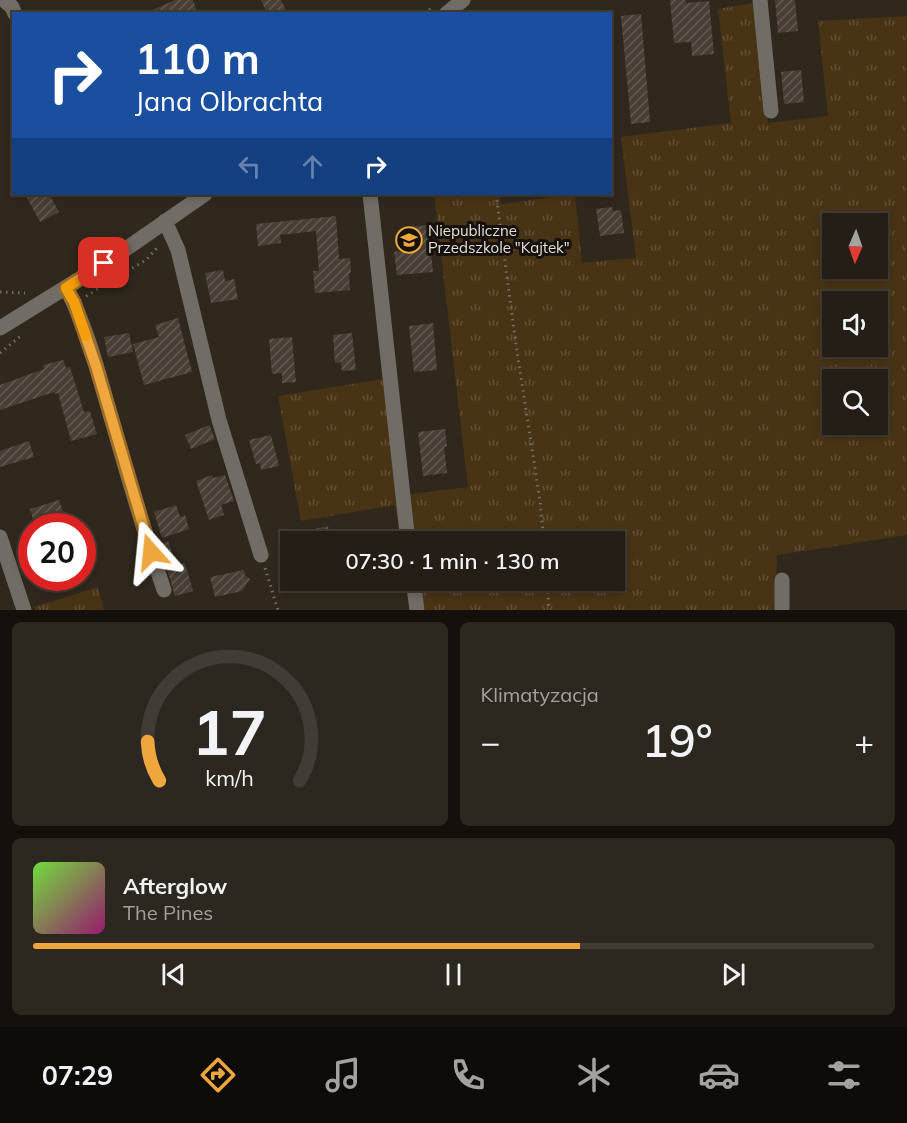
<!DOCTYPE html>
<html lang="pl">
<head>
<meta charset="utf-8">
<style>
  :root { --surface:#241e16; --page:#2c271f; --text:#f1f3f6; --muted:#a3a2a1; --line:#413c35; --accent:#efa73d }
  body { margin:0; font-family:Mulish,sans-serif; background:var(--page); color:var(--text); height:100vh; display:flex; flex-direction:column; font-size:22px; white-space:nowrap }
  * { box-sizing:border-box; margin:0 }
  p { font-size:20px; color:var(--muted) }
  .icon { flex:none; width:33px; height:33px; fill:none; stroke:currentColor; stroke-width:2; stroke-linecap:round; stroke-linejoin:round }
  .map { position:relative; height:610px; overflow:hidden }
  .panel { display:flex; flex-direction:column; gap:12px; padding:12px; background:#14100c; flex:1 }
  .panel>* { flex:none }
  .top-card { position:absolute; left:12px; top:12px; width:600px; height:183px; border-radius:0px; box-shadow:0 3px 9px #0003,0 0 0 2px var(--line); background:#1a4fa0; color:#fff; overflow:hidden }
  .needle { width:39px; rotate:182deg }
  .controls { position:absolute; left:822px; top:213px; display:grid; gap:12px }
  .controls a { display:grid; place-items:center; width:66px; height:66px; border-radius:0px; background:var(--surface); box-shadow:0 3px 9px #0003,0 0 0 2px var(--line); font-size:30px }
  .speed { position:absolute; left:18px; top:513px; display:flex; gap:12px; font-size:30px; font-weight:700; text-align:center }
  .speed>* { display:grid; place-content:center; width:78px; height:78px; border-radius:50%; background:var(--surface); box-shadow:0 3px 9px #0003,0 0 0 2px var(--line); line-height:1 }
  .speed .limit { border:9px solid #d22; background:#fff; color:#111 }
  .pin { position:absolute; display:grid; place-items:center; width:51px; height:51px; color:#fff; margin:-26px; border-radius:12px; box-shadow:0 3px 9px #0006 }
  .me { position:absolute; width:66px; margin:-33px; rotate:342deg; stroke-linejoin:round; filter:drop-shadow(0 0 4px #0008) }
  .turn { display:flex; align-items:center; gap:21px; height:126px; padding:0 24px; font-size:27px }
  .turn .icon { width:78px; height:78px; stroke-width:2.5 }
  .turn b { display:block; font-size:42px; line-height:51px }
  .lanes { display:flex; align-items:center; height:57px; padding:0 24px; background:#0003; justify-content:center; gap:30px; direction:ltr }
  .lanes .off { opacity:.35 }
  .big { font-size:45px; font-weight:600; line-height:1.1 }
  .panel .widget { flex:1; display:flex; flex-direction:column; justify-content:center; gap:9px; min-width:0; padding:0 21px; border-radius:9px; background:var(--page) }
  .panel .dial { align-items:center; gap:0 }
  .dial svg { height:156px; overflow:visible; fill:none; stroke:var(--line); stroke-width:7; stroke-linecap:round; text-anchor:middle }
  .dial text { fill:var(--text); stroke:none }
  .song { display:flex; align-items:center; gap:18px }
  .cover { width:72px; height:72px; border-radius:9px; background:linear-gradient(135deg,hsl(100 70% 55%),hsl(320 70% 35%)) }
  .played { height:6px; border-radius:3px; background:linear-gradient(90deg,var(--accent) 65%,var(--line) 65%) }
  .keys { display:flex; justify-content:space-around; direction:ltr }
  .heat { display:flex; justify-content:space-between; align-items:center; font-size:33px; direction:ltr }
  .panel .tiles { flex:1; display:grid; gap:12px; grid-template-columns:1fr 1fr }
  .widget:last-child { grid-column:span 2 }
  .trip { position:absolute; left:280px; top:531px; width:345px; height:60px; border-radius:0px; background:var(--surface); box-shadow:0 3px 9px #0003,0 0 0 2px var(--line); font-weight:600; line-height:60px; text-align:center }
  .tab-bar { display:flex; height:96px; justify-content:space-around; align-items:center; background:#0e0c09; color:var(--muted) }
  .tab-bar .icon { width:42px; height:42px }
  .tab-bar .selected { color:var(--accent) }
  .tab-bar b { font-size:27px; color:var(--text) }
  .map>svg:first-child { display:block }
  .grass { fill:url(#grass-tufts); fill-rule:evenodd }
  .building { fill:url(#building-hatch) }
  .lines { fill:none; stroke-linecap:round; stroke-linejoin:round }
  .path { stroke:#766f66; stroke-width:3; stroke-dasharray:1.5 4.5; stroke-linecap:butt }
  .minor { stroke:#706c66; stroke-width:15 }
  .route-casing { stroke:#9b6d28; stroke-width:15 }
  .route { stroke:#efa73d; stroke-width:10 }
  .slow { stroke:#f59e0b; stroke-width:10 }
  .labels { text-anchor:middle; stroke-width:6; stroke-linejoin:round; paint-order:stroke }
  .poi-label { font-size:15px; fill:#e4ded7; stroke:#15110d; text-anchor:start }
</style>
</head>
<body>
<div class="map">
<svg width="907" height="610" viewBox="0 0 907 610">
  <defs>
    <pattern id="grass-tufts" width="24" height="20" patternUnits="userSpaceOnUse" patternTransform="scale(1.5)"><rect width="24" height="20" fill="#483315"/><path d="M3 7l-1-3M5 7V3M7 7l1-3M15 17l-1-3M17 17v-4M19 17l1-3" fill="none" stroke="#625036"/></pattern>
    <pattern id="building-hatch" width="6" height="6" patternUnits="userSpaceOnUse" patternTransform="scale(1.5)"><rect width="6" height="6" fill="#493f34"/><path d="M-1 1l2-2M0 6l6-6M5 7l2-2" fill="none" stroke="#635a51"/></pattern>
  </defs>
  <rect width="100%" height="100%" fill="#30281d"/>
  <g class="grass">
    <path d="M753 3 768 123 828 116 818 21 907 16V535L777 555 775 610H410L406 581 615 580V542L401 541 395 505 301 521 278 396 383 379 396 496 468 487 434 194H499L501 204 575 194 582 263 636 258 621 137 731 123 718 9ZM832 224H878V268H832ZM832 302H878V346H832ZM832 380H878V424H832Z"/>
    <polygon points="98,587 104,610 35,610 34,607"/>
  </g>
  <g class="building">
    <polygon points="175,0 193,0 198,14 143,14"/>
    <polygon points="261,0 281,0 288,14 267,14"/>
    <polygon points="670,0 686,0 686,3 709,1 714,54 692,56 691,42 674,43"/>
    <polygon points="775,0 795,0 798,31 778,33"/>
    <polygon points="641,14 650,122 631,124 621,16"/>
    <polygon points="801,70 804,102 784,104 781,72"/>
    <polygon points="25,194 49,194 59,212 40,222"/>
    <polygon points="612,207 613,211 621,210 624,233 600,236 596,209"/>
    <polygon points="336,216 339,259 350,258 351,273 349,273 350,290 315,293 313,271 319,271 316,231 280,235 281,243 258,246 256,224"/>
    <polygon points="428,225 433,272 397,275 394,252 405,250 402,228"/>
    <polygon points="223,270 225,281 234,279 238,299 211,303 205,273"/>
    <polygon points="178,318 192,372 144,385 133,344 159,337 155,325"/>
    <polygon points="433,323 437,370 414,372 409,326"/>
    <polygon points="129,333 133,352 108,357 104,337"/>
    <polygon points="352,333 356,370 342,371 341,362 335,363 333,335"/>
    <polygon points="292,337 296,382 282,383 282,373 272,374 269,339"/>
    <polygon points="63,360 66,368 70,367 84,412 90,411 97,434 71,441 58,393 55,394 54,392 0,410 0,385 44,369 43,365"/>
    <polygon points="209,425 215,439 191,449 185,435"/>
    <polygon points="445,429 447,447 444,447 447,473 423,476 418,432"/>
    <polygon points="271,435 279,466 261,470 260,463 256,464 249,440"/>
    <polygon points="29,441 34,457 0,467 0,451"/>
    <polygon points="212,475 213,478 225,475 234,501 221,505 224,515 209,520 196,481"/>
    <polygon points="59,500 68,526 35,526 30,509"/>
    <polygon points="176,505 180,517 185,515 189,529 162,538 154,512"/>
    <polygon points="328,526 331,542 286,542 286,535"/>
    <polygon points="168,541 174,557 164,560 159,544"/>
    <polygon points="185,563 193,591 175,596 167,569"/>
    <polygon points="244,570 245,576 250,579 242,591 215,597 210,577"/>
  </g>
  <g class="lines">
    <g class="path">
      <polyline points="425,14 431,8"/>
      <polyline points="496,194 516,345 540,501 544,542"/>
      <polyline points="0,292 25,293"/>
      <polyline points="86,296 146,260 157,248"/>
      <polyline points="0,353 22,335"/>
      <polyline points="265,568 278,610"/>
      <polyline points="547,580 549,610"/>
    </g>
    <g class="minor">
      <polyline points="4,0 12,7 15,14"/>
      <polyline points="760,0 771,111"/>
      <polyline points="446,14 463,0"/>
      <polyline points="370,194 408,542"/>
      <polyline points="165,221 178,250 219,420 261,555"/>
      <path d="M66 288C89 330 100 381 114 427 129 482 146 536 164 590"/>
      <polyline points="0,328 110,260 205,194"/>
      <polyline points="0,537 24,610"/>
      <polyline points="413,580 417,610"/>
      <polyline points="782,580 782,610"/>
    </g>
  </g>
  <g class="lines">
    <g class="route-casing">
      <polyline id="route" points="104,263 66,288 74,302 96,366 151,552"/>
    </g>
    <use href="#route" class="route"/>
    <polyline class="slow" points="77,281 66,288 74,302 86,336"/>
  </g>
  <defs>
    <g id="school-ring" transform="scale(1.35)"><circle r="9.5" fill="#15110d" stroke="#efa73d" stroke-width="1.5"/><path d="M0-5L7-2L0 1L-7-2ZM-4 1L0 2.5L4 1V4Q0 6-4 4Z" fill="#efa73d"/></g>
  </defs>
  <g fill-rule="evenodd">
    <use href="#school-ring" x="409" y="240"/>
  </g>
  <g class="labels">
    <g class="poi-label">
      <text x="428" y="236">Niepubliczne<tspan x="428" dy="17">Przedszkole "Kajtek"</tspan></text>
    </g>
  </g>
</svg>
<div class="controls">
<a><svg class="needle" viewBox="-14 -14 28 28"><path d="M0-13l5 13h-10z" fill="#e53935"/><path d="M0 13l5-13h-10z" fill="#a3a2a1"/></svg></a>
<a><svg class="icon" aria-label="sound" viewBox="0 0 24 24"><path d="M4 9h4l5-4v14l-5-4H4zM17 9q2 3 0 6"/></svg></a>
<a><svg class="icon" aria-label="search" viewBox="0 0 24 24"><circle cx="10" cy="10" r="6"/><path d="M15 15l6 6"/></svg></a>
</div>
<div class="speed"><div class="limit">20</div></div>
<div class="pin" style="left:104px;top:263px;background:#d93025"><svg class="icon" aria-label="arrive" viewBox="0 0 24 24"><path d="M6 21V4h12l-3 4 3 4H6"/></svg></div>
<svg class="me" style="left:151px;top:552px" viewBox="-20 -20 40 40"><path d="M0-17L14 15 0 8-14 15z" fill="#efa73d" stroke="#fff" stroke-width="4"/></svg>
<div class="trip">07:30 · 1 min · 130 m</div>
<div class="top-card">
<div class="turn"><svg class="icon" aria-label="right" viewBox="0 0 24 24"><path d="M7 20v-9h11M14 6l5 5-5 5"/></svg><div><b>110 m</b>Jana Olbrachta</div></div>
<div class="lanes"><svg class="icon off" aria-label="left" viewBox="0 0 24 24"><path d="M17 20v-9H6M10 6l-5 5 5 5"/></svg><svg class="icon off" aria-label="ahead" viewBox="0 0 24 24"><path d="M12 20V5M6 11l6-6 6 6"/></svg><svg class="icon" aria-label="right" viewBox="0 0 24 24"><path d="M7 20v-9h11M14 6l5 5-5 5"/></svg></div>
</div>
</div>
<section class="panel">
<div class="tiles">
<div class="widget dial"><svg viewBox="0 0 100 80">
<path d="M14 69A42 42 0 1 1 86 69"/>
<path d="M14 69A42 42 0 0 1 8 49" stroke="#efa73d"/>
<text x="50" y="56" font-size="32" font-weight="700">17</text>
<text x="50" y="72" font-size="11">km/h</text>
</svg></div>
<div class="widget"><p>Klimatyzacja</p>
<div class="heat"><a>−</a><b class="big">19°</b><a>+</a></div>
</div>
<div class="widget">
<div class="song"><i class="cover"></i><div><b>Afterglow</b><p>The Pines</p></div></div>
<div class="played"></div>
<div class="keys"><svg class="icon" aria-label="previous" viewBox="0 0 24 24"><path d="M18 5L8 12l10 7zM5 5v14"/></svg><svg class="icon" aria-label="pause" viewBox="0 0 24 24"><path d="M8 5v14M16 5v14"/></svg><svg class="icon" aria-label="next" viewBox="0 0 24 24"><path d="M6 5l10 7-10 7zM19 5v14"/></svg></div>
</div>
</div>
</section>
<nav class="tab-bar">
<b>07:29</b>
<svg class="icon selected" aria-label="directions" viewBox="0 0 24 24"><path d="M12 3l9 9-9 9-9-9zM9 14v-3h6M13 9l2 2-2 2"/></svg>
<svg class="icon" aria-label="music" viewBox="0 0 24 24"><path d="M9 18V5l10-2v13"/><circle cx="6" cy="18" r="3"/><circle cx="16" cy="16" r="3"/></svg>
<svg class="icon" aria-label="phone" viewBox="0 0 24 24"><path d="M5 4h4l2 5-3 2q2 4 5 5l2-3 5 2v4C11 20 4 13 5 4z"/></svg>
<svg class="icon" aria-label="climate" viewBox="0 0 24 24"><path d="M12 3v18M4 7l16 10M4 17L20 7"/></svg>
<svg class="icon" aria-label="car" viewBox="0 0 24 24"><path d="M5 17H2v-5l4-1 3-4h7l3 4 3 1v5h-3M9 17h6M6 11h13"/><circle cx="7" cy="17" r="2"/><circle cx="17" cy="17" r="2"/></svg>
<svg class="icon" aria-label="filters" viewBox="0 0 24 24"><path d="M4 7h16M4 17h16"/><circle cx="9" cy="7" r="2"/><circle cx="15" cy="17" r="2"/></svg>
</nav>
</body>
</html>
